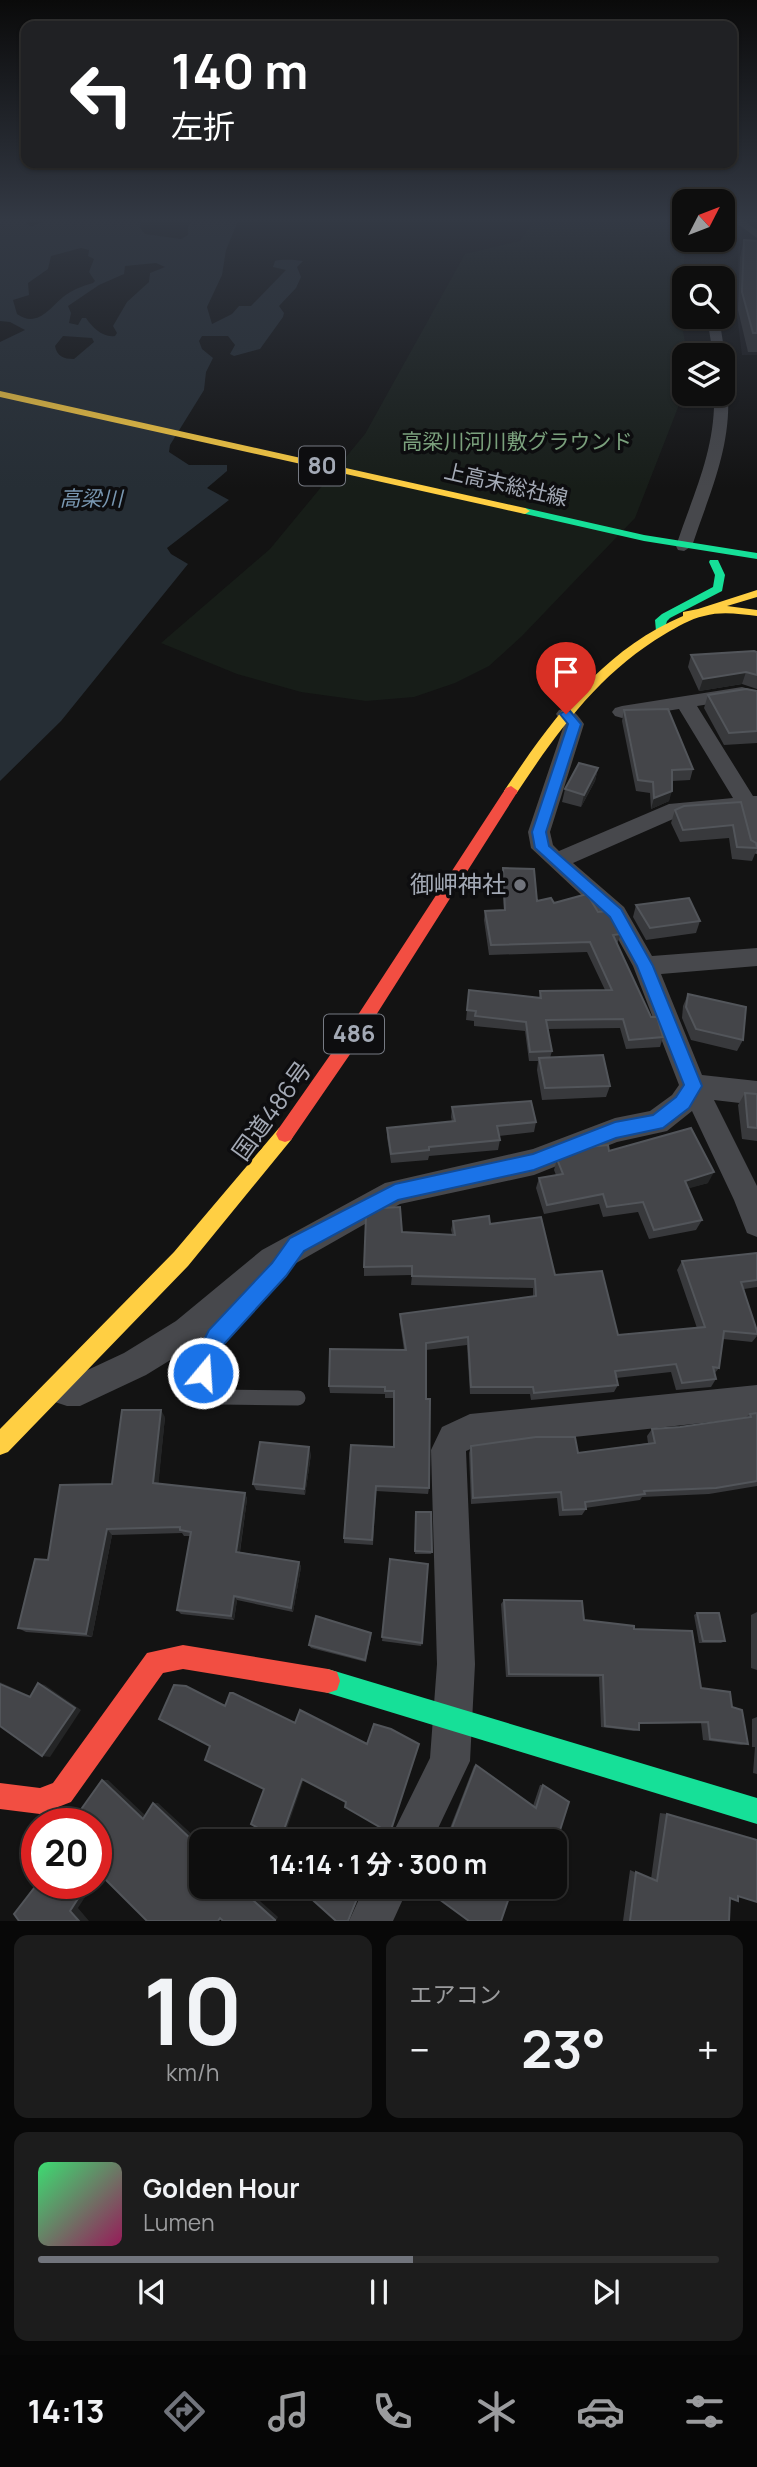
<!DOCTYPE html>
<html lang="ja">
<head>
<meta charset="utf-8">
<style>
  :root { --surface:#0e0e0e; --page:#1c1c1c; --text:#f1f3f6; --muted:#9b9c9e; --line:#2e2e2e; --accent:#71747c }
  body { margin:0; font-family:Manrope,"Noto Sans JP",sans-serif; background:var(--page); color:var(--text); height:100vh; display:flex; flex-direction:column; font-size:26px; white-space:nowrap }
  * { box-sizing:border-box; margin:0 }
  p { font-size:23px; color:var(--muted) }
  .icon { flex:none; width:38px; height:38px; fill:none; stroke:currentColor; stroke-width:2; stroke-linecap:round; stroke-linejoin:round }
  .map { position:relative; height:1921px; overflow:hidden }
  .drawer { display:flex; flex-direction:column; gap:14px; padding:14px; background:#080808; flex:1 }
  .drawer>* { flex:none }
  .banner { position:absolute; left:21px; top:21px; width:716px; height:147px; border-radius:14px; box-shadow:0 2px 5px #0004,0 0 0 2px var(--line); background:#202124; color:#fff; overflow:hidden }
  .needle { width:46px; rotate:48deg }
  .fabs { position:absolute; left:672px; top:189px; display:grid; gap:14px }
  .fabs a { display:grid; place-items:center; width:63px; height:63px; border-radius:14px; background:var(--surface); box-shadow:0 2px 5px #0004,0 0 0 2px var(--line); font-size:35px }
  .speed { position:absolute; left:21px; top:1808px; display:flex; gap:14px; font-size:35px; font-weight:700; text-align:center }
  .speed>* { display:grid; place-content:center; width:91px; height:91px; border-radius:50%; background:var(--surface); box-shadow:0 2px 5px #0004,0 0 0 2px var(--line); line-height:1 }
  .speed .limit { border:10px solid #d22; background:#fff; color:#111 }
  .pin { position:absolute; display:grid; place-items:center; width:60px; height:60px; color:#fff; margin:-72px -30px; border-radius:50% 50% 50% 0; rotate:-45deg; box-shadow:0 0 7px #0007 }
  .pin .icon { rotate:45deg }
  .me { position:absolute; width:77px; margin:-38px; rotate:18deg; stroke-linejoin:round; filter:drop-shadow(0 0 5px #0008) }
  .turn { display:flex; align-items:center; gap:24px; height:147px; padding:0 35px; font-size:32px }
  .turn .icon { width:91px; height:91px; stroke-width:2.5 }
  .turn b { display:block; font-size:49px; line-height:60px }
  .big { font-size:52px; font-weight:700; line-height:1.1 }
  .drawer .card { flex:1; display:flex; flex-direction:column; justify-content:center; gap:10px; min-width:0; padding:0 24px; border-radius:14px; background:var(--page) }
  .drawer .dial { align-items:center; gap:0 }
  .dial b { font-size:91px; line-height:1 }
  .song { display:flex; align-items:center; gap:21px }
  .cover { width:84px; height:84px; border-radius:10px; background:linear-gradient(135deg,hsl(140 70% 55%),hsl(330 70% 35%)) }
  .played { height:7px; border-radius:4px; background:linear-gradient(90deg,var(--accent) 55%,var(--line) 55%) }
  .keys { display:flex; justify-content:space-around; direction:ltr }
  .heat { display:flex; justify-content:space-between; align-items:center; font-size:38px; direction:ltr }
  .drawer .tiles { flex:1; display:grid; gap:14px; grid-template-columns:1fr 1fr }
  .card:last-child { grid-column:span 2 }
  .trip { position:absolute; left:189px; top:1829px; width:378px; height:70px; border-radius:14px; background:var(--surface); box-shadow:0 2px 5px #0004,0 0 0 2px var(--line); font-weight:700; line-height:70px; text-align:center }
  .tab-bar { display:flex; height:112px; justify-content:space-around; align-items:center; background:#060606; color:var(--muted) }
  .tab-bar .icon { width:49px; height:49px }
  .tab-bar .current { color:var(--accent) }
  .tab-bar b { font-size:32px; color:var(--text) }
  .map>svg:first-child { display:block }
  .built { fill:#1d1d20 }
  .green { fill:#171d18 }
  .water { fill:#262e35; fill-rule:evenodd }
  .lines { fill:none; stroke-linecap:round; stroke-linejoin:round }
  .lane { stroke:#47484c; stroke-width:15 }
  .street { fill:#47484c; fill-rule:evenodd }
  .fast { fill:#16e098; fill-rule:evenodd }
  .slow { fill:#ffcf43; fill-rule:evenodd }
  .jam { fill:#f24e42; fill-rule:evenodd }
  .wall { fill:#38393c }
  .shaded-wall { fill:#242526 }
  .building { fill:#444549; stroke:#52555a; stroke-width:2 }
  .route { fill:#1a73e8; stroke:#114b97; stroke-width:2 }
  .poi-dot { fill:#71747c; stroke:#0d0d0f; stroke-width:2.5 }
  .labels { text-anchor:middle; stroke-width:7; stroke-linejoin:round; paint-order:stroke }
  .far-park-label { font-size:21px; fill:#7aa07c; stroke:#0d0d0f }
  .far-street-label { font-size:21px; fill:#a3a9b5; stroke:#0d0d0f }
  .far-water-label { font-size:21px; font-style:italic; fill:#7997b1; stroke:#0d0d0f }
  .shield { fill:#0d0d0f; stroke:#767a83; stroke-width:2 }
  .shield-label { font-size:23px; font-weight:bold; fill:#a3a9b5 }
  .poi-label { font-size:24px; fill:#a3a9b5; stroke:#0d0d0f; text-anchor:end }
  .street-label { font-size:24px; fill:#a3a9b5; stroke:#0d0d0f }
</style>
</head>
<body>
<div class="map">
<svg width="757" height="1921" viewBox="0 0 757 1921">
  <rect width="100%" height="100%" fill="#131313"/>
  <polygon class="built" points="735,219 757,219 757,355 742,355 736,308 739,238"/>
  <polygon class="green" points="535,219 684,219 684,240 687,240 678,305 685,342 684,392 635,518 522,636 489,666 455,683 414,697 366,701 301,692 237,674 161,643 270,549 365,434 465,254 520,241"/>
  <path class="water" d="M0 219H33L25 221 30 227 44 221 43 219H141L140 228 145 234 181 239 188 235V226L195 219H239L226 250 222 275 207 307 212 324 232 314 239 306H251L286 270 273 267 275 261C282 259 295 260 303 261L297 267 301 277 296 288 279 306 284 313 283 317 260 349 234 356 230 354 235 345 228 336H202L199 341 202 349 213 358 206 372 204 390 170 445 169 452 189 465H227V471L207 488 229 500 167 548 171 554 188 564 61 721 0 781V342L25 330 10 322 0 321ZM81 248 89 250 88 256 94 259 89 272 95 281 93 283C82 286 72 290 63 297 49 309 37 328 17 314L13 300 29 295 28 283 48 269 51 256ZM156 263 165 267 150 273 149 282 127 302 113 326 117 333 115 336C103 338 92 327 86 318H82L78 325 69 323 71 313 68 306 99 285 124 274 125 266ZM63 336 92 338 94 342 74 359C63 359 57 356 55 346Z"/>
  <g class="lines">
    <path class="lane" d="M271 1278C251 1299 206 1335 202 1365 200 1378 211 1389 221 1397L298 1398"/>
    <g class="street">
      <polygon points="731,219 742,219 757,230 757,238"/>
      <polygon points="707,317 719,317 725,355 724,358 723,355 713,355"/>
      <path d="M723 390 728 394C731 449 709 495 692 546L684 551 678 550 676 546C693 495 716 449 714 394H723Z"/>
      <path d="M742 687 757 691V703L742 699 697 706 753 796H757V854L749 852 738 812 680 816 573 863 624 907 652 956 757 948V966L661 974 702 1075 757 1081V1105L714 1100 757 1186V1237L747 1233 734 1200 692 1111 667 1131 617 1142 534 1175 400 1204 284 1270 198 1343 146 1375 80 1406H67L55 1402 51 1390 55 1378 67 1374H79L124 1353 176 1321 262 1250 385 1183 533 1149 615 1118 650 1111 672 1095 679 1085 633 966 607 919 531 848 528 832 564 725 556 714 559 710C572 706 577 714 584 724L550 832 553 845 559 851 669 804 733 798 679 709 622 718 615 716 612 712 615 708 622 706Z"/>
      <polygon points="757,1385 757,1417 473,1448 466,1451 475,1664 470,1761 432,1841 389,1841 430,1758 437,1664 431,1450 442,1427 470,1414"/>
      <polygon points="365,1886 409,1886 393,1921 349,1921"/>
    </g>
    <g class="fast">
      <polygon points="525,508 644,535 757,553 757,559 644,541 521,513 520,511"/>
      <polygon points="710,560 718,560 725,575 722,591 670,618 667,621 664,631 656,631 655,620 662,614 713,587 715,575 709,562"/>
      <polygon points="328,1669 757,1798 757,1824 328,1693 319,1690 316,1681 319,1672"/>
    </g>
    <g class="slow">
      <polygon points="0,391 525,508 530,511 525,514 0,397"/>
      <path d="M757 590V597L727 606 757 610V616C739 614 722 611 704 616 690 619 677 627 665 634 599 673 557 732 516 794H506L504 791 506 788C553 718 603 650 683 616V612L698 609Z"/>
      <polygon points="285,1126 291,1128 294,1134 291,1140 188,1266 8,1452 0,1455 0,1429 174,1252 279,1128"/>
    </g>
    <g class="jam">
      <polygon points="511,786 518,791 366,1031 291,1140 285,1142 279,1140 276,1134 279,1128 354,1021 506,788"/>
      <polygon points="183,1645 328,1669 337,1672 340,1681 337,1690 328,1693 183,1669 163,1673 71,1802 40,1814 0,1809 0,1783 40,1788 53,1783 147,1653"/>
    </g>
  </g>
  <g class="wall">
    <polygon points="744,240 757,241 757,352 748,352 738,310 740,257"/>
    <polygon points="757,652 757,689 742,684 699,691 688,667 691,655"/>
    <polygon points="757,691 757,743 724,745 704,708 708,695"/>
    <polygon points="624,710 693,769 690,780 672,781 669,801 651,809 650,793 636,791 622,721"/>
    <polygon points="598,768 595,781 581,807 562,802 565,789"/>
    <polygon points="741,802 751,840 757,849 752,861 732,859 729,838 680,842 671,823 675,810"/>
    <polygon points="503,868 537,901 598,912 621,934 617,944 651,1017 663,1037 660,1047 626,1049 620,1028 548,1029 552,1051 550,1058 610,1086 606,1097 542,1100 537,1070 538,1061 529,1061 525,1031 474,1026 474,1021 466,1020 469,990 539,998 540,991 605,990 587,952 489,955 484,920 485,911 504,910 502,878"/>
    <polygon points="636,905 700,921 696,933 646,940 633,917"/>
    <polygon points="688,994 743,1040 737,1051 691,1040 682,1018 683,1006"/>
    <polygon points="745,1093 757,1094 757,1141 742,1139 738,1105"/>
    <polygon points="452,1107 536,1122 534,1132 499,1136 500,1140 498,1150 429,1156 428,1160 391,1163 387,1137 387,1128 452,1122 451,1117"/>
    <polygon points="609,1151 708,1183 688,1188 702,1220 696,1230 649,1239 638,1212 603,1217 599,1204 544,1214 536,1188 539,1178 556,1175 554,1170 557,1159"/>
    <polygon points="453,1221 490,1224 555,1275 618,1335 697,1328 677,1270 682,1261 757,1253 757,1287 744,1289 757,1336 752,1342 723,1339 719,1368 715,1373 716,1379 711,1387 676,1390 671,1372 616,1378 618,1385 614,1392 531,1400 530,1394 470,1394 467,1345 426,1350 426,1399 429,1488 428,1494 376,1491 373,1545 344,1543 344,1538 394,1447 394,1398 385,1398 385,1394 330,1393 329,1386 404,1350 400,1322 400,1314 533,1296 533,1288 411,1285 412,1275 364,1276 364,1267 452,1234 451,1230"/>
    <polygon points="757,1413 757,1486 709,1494 642,1497 640,1500 585,1508 586,1509 582,1515 559,1516 557,1498 471,1504 469,1453 471,1446 578,1453 648,1443 647,1436 652,1429 680,1427 746,1417 750,1414"/>
    <polygon points="165,1417 158,1484 245,1493 247,1499 240,1552 299,1562 301,1567 293,1612 237,1600 234,1620 181,1614 177,1610 191,1536 184,1536 182,1533 112,1535 92,1637 26,1632 18,1628 48,1560 112,1484"/>
    <polygon points="311,1454 305,1495 256,1490 253,1484"/>
    <polygon points="416,1512 432,1552 431,1554 415,1554"/>
    <polygon points="390,1559 422,1643 421,1646 382,1641"/>
    <polygon points="504,1600 584,1620 634,1629 701,1688 732,1707 748,1744 741,1745 703,1740 701,1723 639,1724 639,1730 634,1731 601,1727 599,1677 506,1677 501,1604"/>
    <polygon points="757,1612 757,1670 751,1668 751,1615"/>
    <polygon points="697,1613 725,1641 721,1643 699,1643 694,1615"/>
    <polygon points="371,1637 366,1662 311,1648 309,1645"/>
    <polygon points="757,1717 757,1774 753,1773 755,1747 752,1747 752,1719"/>
    <polygon points="476,1765 533,1806 540,1785 543,1785 555,1841 445,1841 474,1766"/>
    <polygon points="660,1813 667,1814 738,1896 730,1898 729,1921 623,1921 630,1870 651,1879"/>
  </g>
  <g class="shaded-wall">
    <polygon points="746,672 742,684 699,691 703,679"/>
    <polygon points="598,768 595,781 581,807 584,795"/>
    <polygon points="672,791 669,801 651,809 654,798"/>
    <polygon points="714,1172 708,1183 680,1191 685,1181"/>
    <polygon points="161,1410 165,1417 158,1489 153,1483"/>
    <polygon points="309,1447 311,1454 305,1495 304,1489"/>
    <polygon points="245,1493 247,1499 239,1557 236,1552"/>
    <polygon points="107,1529 112,1535 92,1637 86,1634"/>
    <polygon points="299,1562 301,1567 293,1612 291,1608"/>
    <polygon points="234,1596 237,1600 234,1620 231,1616"/>
    <polygon points="0,1682 37,1699 30,1697 0,1684"/>
    <polygon points="38,1683 45,1685 81,1710 50,1757 42,1756"/>
    <polygon points="302,1779 304,1779 283,1840 280,1841"/>
    <polygon points="102,1780 108,1780 148,1818 143,1819"/>
    <polygon points="153,1803 158,1803 198,1840 195,1844 201,1849 201,1855 191,1845"/>
    <polygon points="88,1883 94,1883 78,1908 89,1921 79,1921 70,1911"/>
    <polygon points="237,1886 243,1886 278,1917 276,1921"/>
  </g>
  <g class="building">
    <polygon points="744,240 757,241 757,333 753,333 742,292"/>
    <polygon points="754,651 757,652 757,675 746,672 703,679 691,655"/>
    <polygon points="746,689 757,691 757,731 729,733 708,695"/>
    <polygon points="668,709 693,769 672,770 672,791 654,798 653,782 638,780 624,710"/>
    <polygon points="579,763 598,768 584,795 565,789"/>
    <polygon points="741,802 751,840 756,843 757,848 737,847 733,825 683,830 675,810 684,806"/>
    <polygon points="503,868 534,869 537,901 551,898 554,903 587,894 598,912 608,911 621,934 613,935 651,1017 657,1017 663,1037 629,1040 623,1019 546,1020 552,1051 530,1052 526,1022 475,1016 476,1011 467,1010 469,990 541,998 540,991 612,990 590,942 491,945 485,911 505,910"/>
    <polygon points="689,898 700,921 650,928 636,905"/>
    <polygon points="688,994 746,1007 743,1040 696,1029 686,1007"/>
    <polygon points="603,1055 610,1086 545,1088 539,1058"/>
    <polygon points="745,1093 757,1094 757,1128 748,1127"/>
    <polygon points="531,1101 536,1122 497,1126 500,1140 429,1147 429,1150 391,1154 387,1128 455,1121 452,1107"/>
    <polygon points="691,1128 714,1172 685,1181 702,1220 654,1230 643,1202 607,1207 603,1194 547,1205 539,1178 563,1174 557,1159 588,1147 608,1145 609,1151"/>
    <polygon points="400,1207 402,1232 455,1235 453,1221 489,1216 490,1224 541,1217 555,1275 602,1271 618,1335 705,1327 682,1261 757,1253 757,1280 741,1282 757,1331 757,1334 724,1331 719,1368 713,1367 716,1379 682,1383 676,1364 615,1371 618,1385 534,1393 533,1387 471,1387 468,1337 426,1343 426,1399 430,1399 429,1488 376,1486 372,1540 344,1538 351,1445 394,1447 394,1391 385,1391 385,1387 329,1386 330,1349 406,1350 400,1314 536,1296 535,1279 412,1276 412,1266 364,1267 366,1217 382,1208"/>
    <polygon points="122,1410 161,1410 153,1483 245,1493 236,1552 299,1562 291,1608 234,1596 231,1616 177,1610 191,1532 180,1530 180,1527 107,1529 86,1634 18,1628 35,1559 48,1560 60,1485 112,1484"/>
    <polygon points="757,1413 757,1481 716,1488 644,1491 645,1494 585,1502 586,1509 563,1510 561,1492 473,1498 471,1446 536,1437 575,1437 578,1453 655,1443 652,1429 680,1427 751,1417 750,1414"/>
    <polygon points="260,1442 309,1447 304,1489 253,1484"/>
    <polygon points="416,1512 431,1512 432,1552 415,1551"/>
    <polygon points="390,1559 428,1564 422,1643 382,1637"/>
    <polygon points="504,1600 582,1601 584,1620 634,1626 634,1629 692,1631 701,1688 730,1692 732,1707 742,1710 748,1744 710,1739 708,1722 639,1723 639,1730 605,1726 603,1675 509,1674"/>
    <polygon points="697,1613 719,1613 725,1641 703,1641"/>
    <polygon points="316,1616 371,1633 365,1660 309,1645"/>
    <polygon points="38,1683 75,1708 42,1756 0,1726 0,1684 30,1697"/>
    <polygon points="174,1685 186,1686 225,1706 230,1693 233,1693 295,1723 300,1710 367,1744 374,1724 391,1729 419,1744 390,1833 345,1807 346,1802 302,1779 280,1841 251,1824 264,1789 205,1760 210,1746 159,1719"/>
    <polygon points="476,1765 536,1808 543,1785 569,1802 555,1846 555,1841 447,1841"/>
    <polygon points="102,1780 143,1819 153,1803 193,1841 191,1845 201,1855 201,1886 237,1886 275,1920 275,1921 223,1921 220,1918 218,1921 147,1921 96,1870 96,1824 67,1824 70,1819 77,1815"/>
    <polygon points="667,1814 757,1840 757,1902 738,1896 738,1901 730,1898 729,1921 630,1921 636,1872 657,1881"/>
    <polygon points="38,1883 88,1883 70,1911 79,1921 19,1921 14,1914"/>
    <polygon points="309,1886 349,1886 359,1894 348,1921 336,1921 305,1893"/>
    <polygon points="430,1886 513,1886 501,1921 469,1921 428,1891"/>
  </g>
  <linearGradient id="sky" x2="0" y2="1"><stop stop-color="#0a0a0a"/><stop offset="0.45" stop-color="#333944"/><stop offset="1" stop-color="#333944" stop-opacity="0"/></linearGradient>
  <rect width="757" height="488" fill="url(#sky)"/>
  <polygon class="route" points="566,710 570,711 581,724 546,832 549,846 621,909 653,966 702,1086 689,1108 663,1128 616,1138 534,1170 398,1200 304,1251 286,1276 224,1344 213,1365 211,1381 203,1384 196,1381 192,1363 209,1330 272,1263 290,1238 395,1184 533,1154 615,1122 653,1115 676,1097 684,1085 637,966 610,917 535,848 532,832 568,724 560,714"/>
  <circle class="poi-dot" cx="520" cy="885" r="7"/>
  <g class="labels">
    <g class="far-park-label">
      <text x="517" y="449">高梁川河川敷グラウンド</text>
    </g>
    <g class="far-street-label">
      <text transform="translate(506 485) rotate(13)" y="7">上高末総社線</text>
    </g>
    <g class="far-water-label">
      <text x="91" y="506">高梁川</text>
    </g>
    <g class="shield">
      <rect x="299" y="446.5" width="46" height="39" rx="5"/>
      <rect x="324" y="1014.5" width="60" height="39" rx="5"/>
    </g>
    <g class="shield-label">
      <text x="322" y="474">80</text>
      <text x="354" y="1042">486</text>
    </g>
    <g class="poi-label">
      <text x="506" y="893">御岬神社</text>
    </g>
    <g class="street-label">
      <text transform="translate(272 1111) rotate(-54)" y="8">国道486号</text>
    </g>
  </g>
</svg>
<div class="fabs">
<a><svg class="needle" viewBox="-14 -14 28 28"><path d="M0-13l5 13h-10z" fill="#e53935"/><path d="M0 13l5-13h-10z" fill="#9b9c9e"/></svg></a>
<a><svg class="icon" aria-label="search" viewBox="0 0 24 24"><circle cx="10" cy="10" r="6"/><path d="M15 15l6 6"/></svg></a>
<a><svg class="icon" aria-label="layers" viewBox="0 0 24 24"><path d="M12 4l9 5-9 5-9-5zM3 14l9 5 9-5"/></svg></a>
</div>
<div class="speed"><div class="limit">20</div></div>
<div class="pin" style="left:566px;top:714px;background:#d93025"><svg class="icon" aria-label="arrive" viewBox="0 0 24 24"><path d="M6 21V4h12l-3 4 3 4H6"/></svg></div>
<svg class="me" style="left:203px;top:1373px" viewBox="-20 -20 40 40"><circle r="17" fill="#1a73e8" stroke="#fff" stroke-width="3"/><path d="M0-11L8 9 0 5-8 9z" fill="#fff"/></svg>
<div class="trip">14:14 · 1 分 · 300 m</div>
<div class="banner">
<div class="turn"><svg class="icon" aria-label="left" viewBox="0 0 24 24"><path d="M17 20v-9H6M10 6l-5 5 5 5"/></svg><div><b>140 m</b>左折</div></div>
</div>
</div>
<section class="drawer">
<div class="tiles">
<div class="card dial"><b>10</b><p>km/h</p></div>
<div class="card"><p>エアコン</p>
<div class="heat"><a>−</a><b class="big">23°</b><a>+</a></div>
</div>
<div class="card">
<div class="song"><i class="cover"></i><div><b>Golden Hour</b><p>Lumen</p></div></div>
<div class="played"></div>
<div class="keys"><svg class="icon" aria-label="previous" viewBox="0 0 24 24"><path d="M18 5L8 12l10 7zM5 5v14"/></svg><svg class="icon" aria-label="pause" viewBox="0 0 24 24"><path d="M8 5v14M16 5v14"/></svg><svg class="icon" aria-label="next" viewBox="0 0 24 24"><path d="M6 5l10 7-10 7zM19 5v14"/></svg></div>
</div>
</div>
</section>
<nav class="tab-bar">
<b>14:13</b>
<svg class="icon current" aria-label="directions" viewBox="0 0 24 24"><path d="M12 3l9 9-9 9-9-9zM9 14v-3h6M13 9l2 2-2 2"/></svg>
<svg class="icon" aria-label="music" viewBox="0 0 24 24"><path d="M9 18V5l10-2v13"/><circle cx="6" cy="18" r="3"/><circle cx="16" cy="16" r="3"/></svg>
<svg class="icon" aria-label="phone" viewBox="0 0 24 24"><path d="M5 4h4l2 5-3 2q2 4 5 5l2-3 5 2v4C11 20 4 13 5 4z"/></svg>
<svg class="icon" aria-label="climate" viewBox="0 0 24 24"><path d="M12 3v18M4 7l16 10M4 17L20 7"/></svg>
<svg class="icon" aria-label="car" viewBox="0 0 24 24"><path d="M5 17H2v-5l4-1 3-4h7l3 4 3 1v5h-3M9 17h6M6 11h13"/><circle cx="7" cy="17" r="2"/><circle cx="17" cy="17" r="2"/></svg>
<svg class="icon" aria-label="filters" viewBox="0 0 24 24"><path d="M4 7h16M4 17h16"/><circle cx="9" cy="7" r="2"/><circle cx="15" cy="17" r="2"/></svg>
</nav>
</body>
</html>
